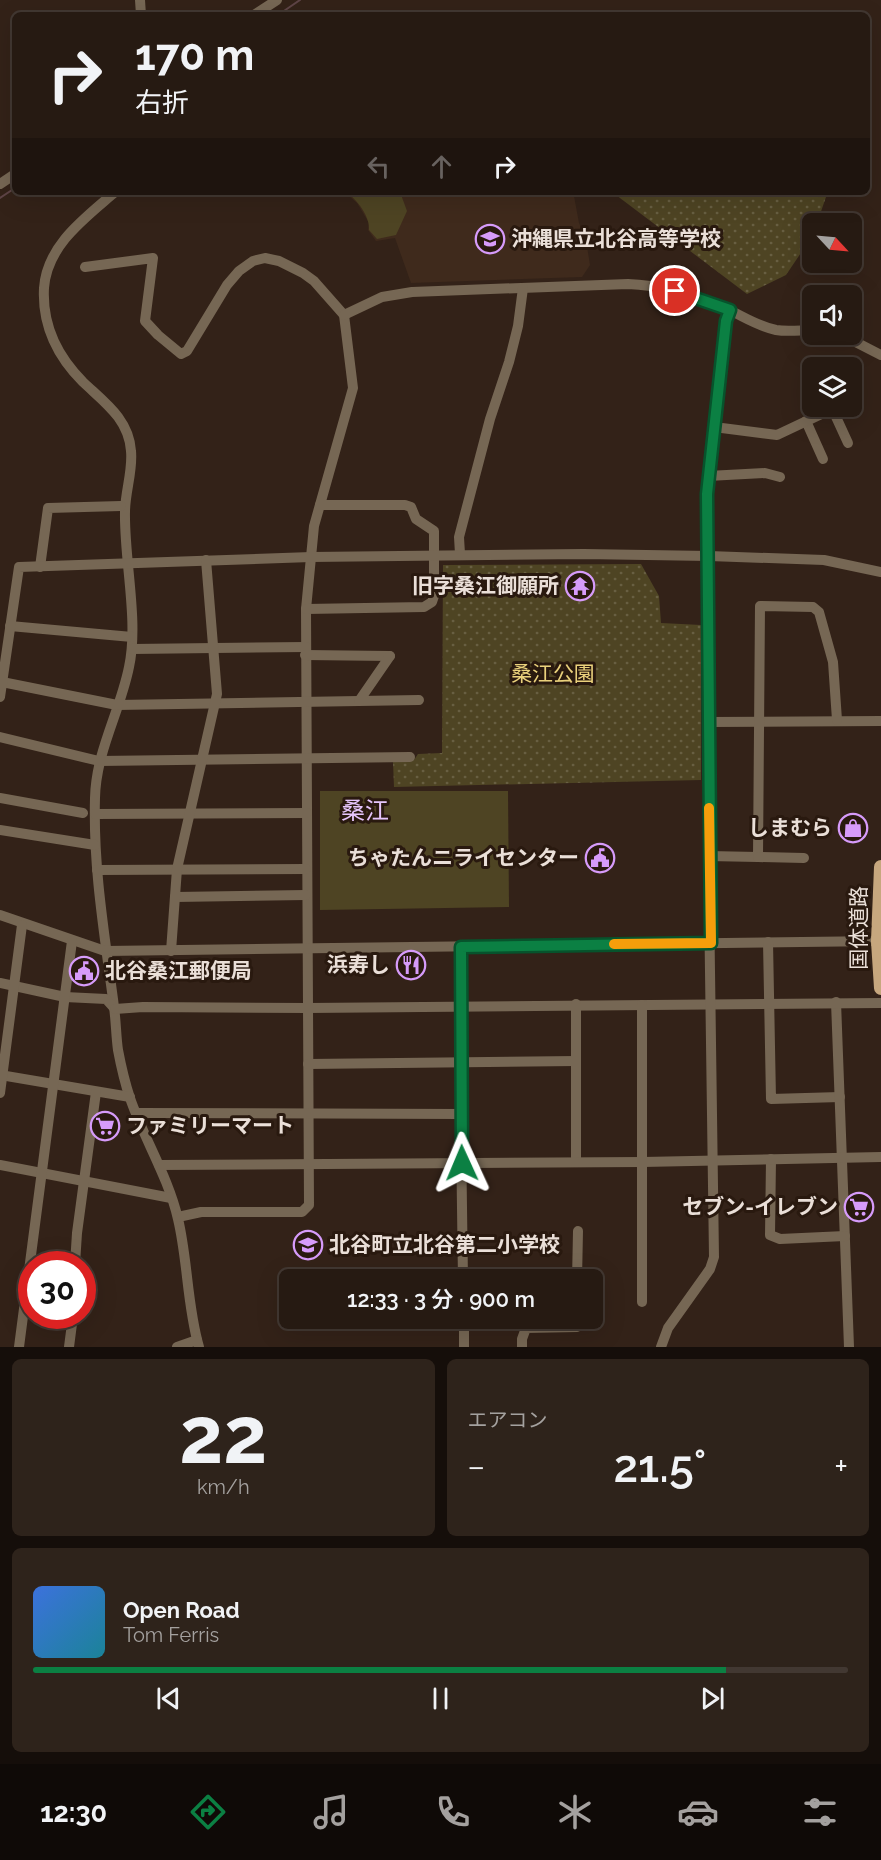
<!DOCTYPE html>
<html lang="ja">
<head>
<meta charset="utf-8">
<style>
  :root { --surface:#261a12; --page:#2e231b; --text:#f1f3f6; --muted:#a4a19f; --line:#423832; --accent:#0b8043 }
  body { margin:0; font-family:Raleway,"Noto Sans JP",sans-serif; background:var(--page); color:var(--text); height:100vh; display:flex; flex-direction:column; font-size:22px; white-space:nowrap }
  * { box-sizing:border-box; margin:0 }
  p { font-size:20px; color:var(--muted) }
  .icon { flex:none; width:33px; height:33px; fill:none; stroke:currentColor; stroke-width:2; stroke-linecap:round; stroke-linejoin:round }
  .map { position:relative; height:1347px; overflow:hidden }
  .drawer { display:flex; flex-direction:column; gap:12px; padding:12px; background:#150e0a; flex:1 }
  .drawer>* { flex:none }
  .hud { position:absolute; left:12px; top:12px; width:858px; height:183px; border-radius:9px; box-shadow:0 6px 24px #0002,0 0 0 2px var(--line); background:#261a12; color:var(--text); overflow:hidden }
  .needle { width:39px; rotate:116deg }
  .buttons { position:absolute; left:802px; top:213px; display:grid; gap:12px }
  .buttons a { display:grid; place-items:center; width:60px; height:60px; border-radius:9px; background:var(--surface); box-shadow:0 6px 24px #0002,0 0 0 2px var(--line); font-size:30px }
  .speed { position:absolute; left:18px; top:1251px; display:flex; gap:12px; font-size:30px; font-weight:700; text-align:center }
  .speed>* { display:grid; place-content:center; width:78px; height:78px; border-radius:50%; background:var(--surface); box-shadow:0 6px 24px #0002,0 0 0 2px var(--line); line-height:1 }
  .speed .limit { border:9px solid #d22; background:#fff; color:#111 }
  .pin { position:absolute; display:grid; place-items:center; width:51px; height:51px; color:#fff; margin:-26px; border:3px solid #fff; border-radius:50%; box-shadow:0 2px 6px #0007 }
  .me { position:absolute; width:66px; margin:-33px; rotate:359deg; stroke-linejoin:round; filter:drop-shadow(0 0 4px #0008) }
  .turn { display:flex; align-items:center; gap:21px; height:126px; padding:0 24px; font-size:27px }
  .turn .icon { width:78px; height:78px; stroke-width:2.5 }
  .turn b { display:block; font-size:42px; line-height:51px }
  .lanes { display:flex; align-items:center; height:57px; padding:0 24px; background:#0003; justify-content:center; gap:30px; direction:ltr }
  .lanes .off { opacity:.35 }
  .big { font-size:45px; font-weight:600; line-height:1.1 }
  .drawer .widget { flex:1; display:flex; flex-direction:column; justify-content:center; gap:9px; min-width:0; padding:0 21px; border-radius:9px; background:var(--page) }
  .drawer .dial { align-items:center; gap:0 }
  .dial b { font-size:78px; line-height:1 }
  .song { display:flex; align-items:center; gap:18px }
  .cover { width:72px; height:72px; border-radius:9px; background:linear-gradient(135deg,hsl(220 70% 55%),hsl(190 70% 35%)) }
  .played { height:6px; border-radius:3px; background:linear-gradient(90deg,var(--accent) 85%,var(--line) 85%) }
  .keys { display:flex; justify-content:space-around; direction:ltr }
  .heat { display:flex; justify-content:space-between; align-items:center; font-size:33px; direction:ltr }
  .drawer .tiles { flex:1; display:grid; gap:12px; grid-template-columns:1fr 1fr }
  .widget:last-child { grid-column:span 2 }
  .trip { position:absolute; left:279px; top:1269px; width:324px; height:60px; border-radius:9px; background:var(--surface); box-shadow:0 6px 24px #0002,0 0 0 2px var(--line); font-weight:600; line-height:60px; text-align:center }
  .tabs { display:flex; height:96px; justify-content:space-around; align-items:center; background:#0f0a07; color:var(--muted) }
  .tabs .icon { width:42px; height:42px }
  .tabs .on { color:var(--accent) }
  .tabs b { font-size:27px; color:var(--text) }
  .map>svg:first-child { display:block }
  .built { fill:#3f2a1c }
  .grass { fill:url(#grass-dots) }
  .pitch { fill:#4e4423 }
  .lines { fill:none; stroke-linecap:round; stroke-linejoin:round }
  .stream { stroke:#5e4446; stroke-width:2 }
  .minor { stroke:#766754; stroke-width:10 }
  .major { stroke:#c7a77e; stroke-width:14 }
  .route-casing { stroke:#07532c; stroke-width:15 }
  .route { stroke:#0b8043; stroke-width:10 }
  .slow { stroke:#f59e0b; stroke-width:10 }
  .labels { text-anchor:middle; stroke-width:6; stroke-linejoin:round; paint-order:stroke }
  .poi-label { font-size:21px; font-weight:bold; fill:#eadfd8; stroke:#29190f; text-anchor:end }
  .park-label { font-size:21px; fill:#ead17c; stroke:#29190f }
  .street-label { font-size:21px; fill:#eadfd8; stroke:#29190f }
  .quarter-label { font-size:24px; fill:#e5c5fb; stroke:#29190f }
</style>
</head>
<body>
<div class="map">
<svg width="881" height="1347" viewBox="0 0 881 1347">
  <defs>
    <pattern id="grass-dots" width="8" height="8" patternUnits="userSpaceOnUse" patternTransform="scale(1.5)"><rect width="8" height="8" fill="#4e4423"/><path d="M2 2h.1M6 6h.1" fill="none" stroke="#685f42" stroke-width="1.8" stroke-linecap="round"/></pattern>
  </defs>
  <rect width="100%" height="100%" fill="#332218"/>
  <polygon class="built" points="353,192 577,192 577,195 574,196 579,223 586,240 590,265 582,277 411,283 395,238 376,241 368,230 369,223 357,203 350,197"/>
  <g class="grass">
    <polygon points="615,192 813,192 826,197 817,223 813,224 811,238 786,275 747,294 616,195"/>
    <polygon points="641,564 659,596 661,623 701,625 701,780 394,787 393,761 414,760 418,754 442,753 443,565"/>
  </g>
  <g class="pitch">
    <path d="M354 192H400L407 211 396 235 377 239 369 230C370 218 360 204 351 196Z"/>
    <polygon points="320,791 508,791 509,907 320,910"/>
  </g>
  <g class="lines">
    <g class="stream">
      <polyline points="278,15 300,0"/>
      <polyline points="0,198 15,188"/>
    </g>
    <g class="minor">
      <polyline points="140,0 141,15"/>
      <polyline points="254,15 277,0"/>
      <polyline points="0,184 15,174"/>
      <path d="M115 192C85 218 47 245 44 288 42 325 58 357 83 382 104 402 129 419 131 451 133 471 125 492 125 512 124 560 139 621 129 667 120 712 96 751 95 798 93 869 105 937 114 1007 116 1021 116 1036 118 1050 121 1066 125 1083 130 1098 144 1139 168 1176 178 1219 188 1261 187 1306 199 1347"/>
      <polyline points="85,267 153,258 145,321 158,335 181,354 187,351 227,285 239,271 253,261 265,258 279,261 303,273 314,281 344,315 353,388 314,526 306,609 309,1205 302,1212 201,1212 178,1217"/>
      <path d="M344 315 382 297 412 292 628 284C661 285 694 295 725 308 743 316 757 326 776 330 788 332 801 330 813 330"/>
      <polyline points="840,334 881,355"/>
      <polyline points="831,406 848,443"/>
      <polyline points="806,421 823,459"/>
      <polyline points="714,427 777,435 832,409"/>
      <polyline points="708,476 765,473 780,477"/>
      <polyline points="460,554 459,537 490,419 509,362 518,326 523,288"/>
      <polyline points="40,567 48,508 121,506"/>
      <polyline points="306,609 424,607 432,602 434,596 434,531 416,519 411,507 405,505 320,505"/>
      <polyline points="10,626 132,637"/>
      <polyline points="132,649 306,647"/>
      <polyline points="305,655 390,656"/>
      <polyline points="2,682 117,705 419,700"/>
      <polyline points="0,697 19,567 311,557 584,554 709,556 824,560 881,572"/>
      <polyline points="359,701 390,656"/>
      <polyline points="709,722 881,721"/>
      <polyline points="0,737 99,761 410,757"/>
      <polyline points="0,798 83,813"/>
      <polyline points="95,814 307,813"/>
      <polyline points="0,830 95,845"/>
      <polyline points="708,856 758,857 760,606 813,607 819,612 833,662 837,720"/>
      <polyline points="758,857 804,858"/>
      <polyline points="97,870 306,869"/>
      <polyline points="175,897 306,895"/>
      <polyline points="0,915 105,951 881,941"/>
      <polyline points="768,942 771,1099 840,1097"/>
      <polyline points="461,947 460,1062 463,1280"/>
      <polyline points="171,951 177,869 217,694 206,560"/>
      <polyline points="0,983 65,997 106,999 115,1009"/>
      <polyline points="836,1002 849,1347"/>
      <polyline points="115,1009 143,1007 308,1008 881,1003"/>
      <polyline points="308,1064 576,1061"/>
      <polyline points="0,1075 130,1097"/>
      <polyline points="0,1093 22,925"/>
      <polyline points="136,1113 461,1114"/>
      <polyline points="771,1159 770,1235 780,1239 845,1236"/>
      <polyline points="576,1162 576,1004"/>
      <polyline points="0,1165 171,1198"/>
      <polyline points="159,1165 643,1162 881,1157"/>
      <polyline points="75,1264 77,1233 96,1092"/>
      <polyline points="577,1280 578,1231"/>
      <polyline points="642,1302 642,1005"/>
      <polyline points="464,1318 464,1347"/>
      <polyline points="19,1347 72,941"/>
      <polyline points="69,1347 73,1316"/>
      <polyline points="177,1347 197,1340"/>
      <polyline points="522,1347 522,1339 526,1328 577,1327 577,1318"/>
      <polyline points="661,1347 668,1328 710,1269 714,1257 709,900 707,494 726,321 730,310"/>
    </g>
    <polyline class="major" points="881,867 878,941 881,988"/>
  </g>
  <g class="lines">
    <g class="route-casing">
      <polyline id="route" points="462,1163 461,947 711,943 707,494 726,321 730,310 675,291"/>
    </g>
    <use href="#route" class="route"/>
    <polyline class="slow" points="614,944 711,943 709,808"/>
  </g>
  <defs>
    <g id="school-ring" transform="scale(1.5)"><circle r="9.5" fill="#29190f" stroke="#d69bfa" stroke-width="1.5"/><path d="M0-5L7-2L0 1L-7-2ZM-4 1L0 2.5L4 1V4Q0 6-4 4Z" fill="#d69bfa"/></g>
    <g id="temple-ring" transform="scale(1.5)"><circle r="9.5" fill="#29190f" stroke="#d69bfa" stroke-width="1.5"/><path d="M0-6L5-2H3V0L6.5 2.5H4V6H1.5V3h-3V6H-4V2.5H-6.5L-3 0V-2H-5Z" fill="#d69bfa"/></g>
    <g id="shop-ring" transform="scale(1.5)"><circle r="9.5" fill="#29190f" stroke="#d69bfa" stroke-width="1.5"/><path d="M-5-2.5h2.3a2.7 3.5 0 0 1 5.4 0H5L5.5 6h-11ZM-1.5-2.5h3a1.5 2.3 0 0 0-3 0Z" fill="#d69bfa"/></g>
    <g id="civic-ring" transform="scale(1.5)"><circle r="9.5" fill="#29190f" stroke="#d69bfa" stroke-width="1.5"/><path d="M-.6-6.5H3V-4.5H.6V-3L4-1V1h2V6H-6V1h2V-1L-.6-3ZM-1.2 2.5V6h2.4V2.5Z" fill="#d69bfa"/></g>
    <g id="restaurant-ring" transform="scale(1.5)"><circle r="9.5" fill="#29190f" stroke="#d69bfa" stroke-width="1.5"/><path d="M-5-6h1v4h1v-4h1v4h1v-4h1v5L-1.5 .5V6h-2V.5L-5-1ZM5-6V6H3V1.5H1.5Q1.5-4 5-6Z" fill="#d69bfa"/></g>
    <g id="supermarket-ring" transform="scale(1.5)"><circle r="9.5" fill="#29190f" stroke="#d69bfa" stroke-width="1.5"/><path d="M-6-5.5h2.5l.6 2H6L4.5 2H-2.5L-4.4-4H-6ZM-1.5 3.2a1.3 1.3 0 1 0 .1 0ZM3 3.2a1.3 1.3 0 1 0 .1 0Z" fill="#d69bfa"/></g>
  </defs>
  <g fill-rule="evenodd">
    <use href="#school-ring" x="490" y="239"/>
    <use href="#temple-ring" x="580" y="586"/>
    <use href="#shop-ring" x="853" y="828"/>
    <use href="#civic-ring" x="600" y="858"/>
    <use href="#restaurant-ring" x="411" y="965"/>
    <use href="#civic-ring" x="84" y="971"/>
    <use href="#supermarket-ring" x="105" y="1126"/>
    <use href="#supermarket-ring" x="859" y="1207"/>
    <use href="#school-ring" x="308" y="1245"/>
  </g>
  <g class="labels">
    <g class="poi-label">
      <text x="511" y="246" text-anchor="start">沖縄県立北谷高等学校</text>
      <text x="559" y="593">旧字桑江御願所</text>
      <text x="832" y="835">しまむら</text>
      <text x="579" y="865">ちゃたんニライセンター</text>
      <text x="390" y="972">浜寿し</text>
      <text x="105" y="978" text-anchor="start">北谷桑江郵便局</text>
      <text x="126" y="1133" text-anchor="start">ファミリーマート</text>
      <text x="838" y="1214">セブン-イレブン</text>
      <text x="329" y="1252" text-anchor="start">北谷町立北谷第二小学校</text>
    </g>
    <g class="park-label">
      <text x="553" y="681">桑江公園</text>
    </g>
    <g class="street-label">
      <text transform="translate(859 928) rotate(-90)" y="7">国体道路</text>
    </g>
    <g class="quarter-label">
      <text x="365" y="819">桑江</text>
    </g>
  </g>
</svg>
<div class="buttons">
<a><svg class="needle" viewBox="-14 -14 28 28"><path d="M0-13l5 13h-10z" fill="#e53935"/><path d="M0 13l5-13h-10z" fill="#a4a19f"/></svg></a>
<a><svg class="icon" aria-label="sound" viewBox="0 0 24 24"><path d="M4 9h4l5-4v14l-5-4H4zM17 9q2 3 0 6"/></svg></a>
<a><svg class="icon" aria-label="layers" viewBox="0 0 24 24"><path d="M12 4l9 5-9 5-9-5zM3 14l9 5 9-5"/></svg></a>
</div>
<div class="speed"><div class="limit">30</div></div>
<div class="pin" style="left:675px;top:291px;background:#d93025"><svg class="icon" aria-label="arrive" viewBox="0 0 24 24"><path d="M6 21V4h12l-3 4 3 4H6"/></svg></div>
<svg class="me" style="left:462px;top:1163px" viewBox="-20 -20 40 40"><path d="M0-17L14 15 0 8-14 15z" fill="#0b8043" stroke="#fff" stroke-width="4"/></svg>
<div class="trip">12:33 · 3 分 · 900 m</div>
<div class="hud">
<div class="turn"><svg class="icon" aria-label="right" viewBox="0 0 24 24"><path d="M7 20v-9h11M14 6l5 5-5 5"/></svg><div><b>170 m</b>右折</div></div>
<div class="lanes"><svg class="icon off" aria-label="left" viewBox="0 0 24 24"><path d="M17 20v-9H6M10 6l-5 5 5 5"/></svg><svg class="icon off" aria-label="ahead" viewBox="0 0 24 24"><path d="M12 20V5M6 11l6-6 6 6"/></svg><svg class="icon" aria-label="right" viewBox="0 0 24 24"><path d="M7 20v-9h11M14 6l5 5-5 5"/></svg></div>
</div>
</div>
<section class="drawer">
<div class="tiles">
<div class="widget dial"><b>22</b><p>km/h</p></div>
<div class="widget"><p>エアコン</p>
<div class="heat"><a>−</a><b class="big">21.5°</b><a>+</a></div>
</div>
<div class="widget">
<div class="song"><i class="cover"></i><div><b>Open Road</b><p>Tom Ferris</p></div></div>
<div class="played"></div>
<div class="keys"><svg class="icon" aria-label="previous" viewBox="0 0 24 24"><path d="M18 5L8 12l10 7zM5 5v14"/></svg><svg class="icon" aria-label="pause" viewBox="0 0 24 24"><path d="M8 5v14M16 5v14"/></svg><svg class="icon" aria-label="next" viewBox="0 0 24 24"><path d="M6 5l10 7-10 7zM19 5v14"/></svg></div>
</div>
</div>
</section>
<nav class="tabs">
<b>12:30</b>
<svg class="icon on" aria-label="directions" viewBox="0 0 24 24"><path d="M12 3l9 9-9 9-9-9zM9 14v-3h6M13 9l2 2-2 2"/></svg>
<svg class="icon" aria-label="music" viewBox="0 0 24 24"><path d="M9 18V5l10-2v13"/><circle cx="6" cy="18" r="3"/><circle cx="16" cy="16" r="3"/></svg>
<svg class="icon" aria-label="phone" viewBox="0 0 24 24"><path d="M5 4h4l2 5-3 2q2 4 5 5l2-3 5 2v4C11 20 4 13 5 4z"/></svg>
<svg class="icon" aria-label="climate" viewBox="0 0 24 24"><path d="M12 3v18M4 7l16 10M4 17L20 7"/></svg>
<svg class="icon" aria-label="car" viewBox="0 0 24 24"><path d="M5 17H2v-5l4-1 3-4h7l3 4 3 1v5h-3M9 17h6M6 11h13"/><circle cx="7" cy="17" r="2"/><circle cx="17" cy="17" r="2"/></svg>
<svg class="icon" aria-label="filters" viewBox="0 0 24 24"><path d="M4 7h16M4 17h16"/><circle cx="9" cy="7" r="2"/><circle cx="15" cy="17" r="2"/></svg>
</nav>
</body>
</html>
